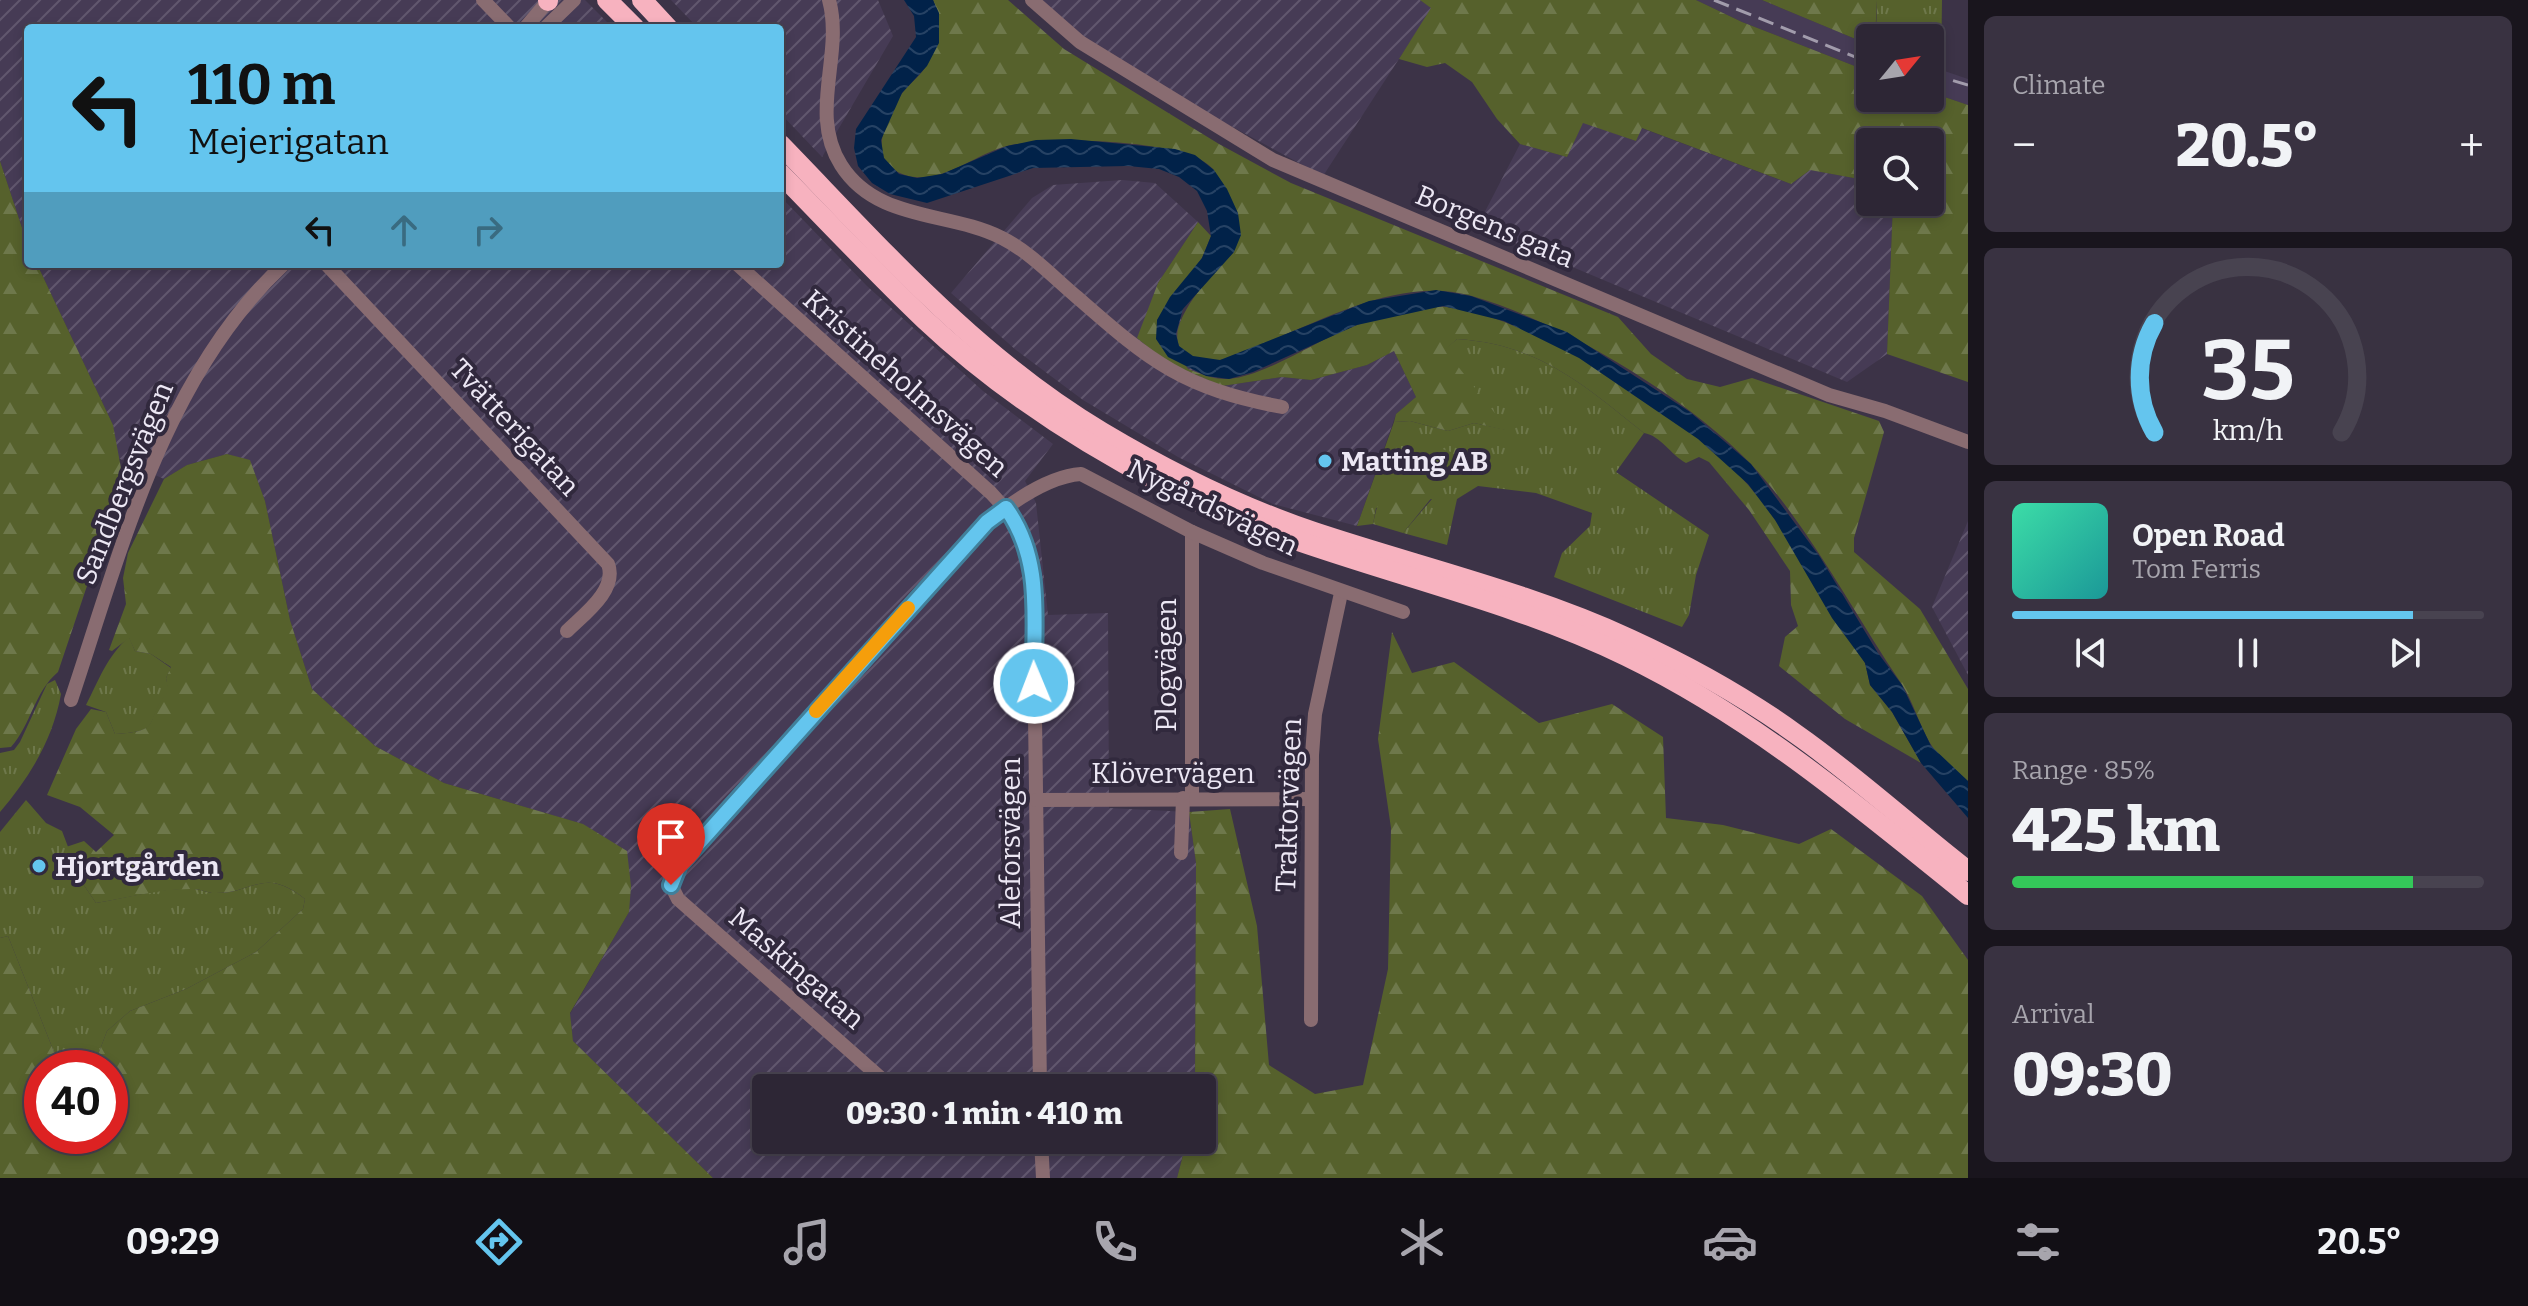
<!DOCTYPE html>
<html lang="en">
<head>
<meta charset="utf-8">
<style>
  :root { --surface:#2d2635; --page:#393241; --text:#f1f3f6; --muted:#a7a5ad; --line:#484350; --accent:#64c5ee }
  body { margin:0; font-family:Bitter,serif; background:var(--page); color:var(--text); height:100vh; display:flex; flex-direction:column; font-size:30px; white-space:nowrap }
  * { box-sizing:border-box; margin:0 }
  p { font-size:26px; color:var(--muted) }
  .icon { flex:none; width:44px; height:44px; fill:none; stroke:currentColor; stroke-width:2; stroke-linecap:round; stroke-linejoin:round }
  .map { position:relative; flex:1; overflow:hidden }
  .sheet { display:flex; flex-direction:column; gap:16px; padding:16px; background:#19151d; width:560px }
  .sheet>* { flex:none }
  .hud { position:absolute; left:24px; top:24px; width:760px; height:244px; border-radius:8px; box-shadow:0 4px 12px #0003,0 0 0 2px var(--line); background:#64c5ee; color:#111; overflow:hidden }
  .needle { width:52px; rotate:60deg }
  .buttons { position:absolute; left:1856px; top:24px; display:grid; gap:16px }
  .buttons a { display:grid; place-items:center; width:88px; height:88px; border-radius:8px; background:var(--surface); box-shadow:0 4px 12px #0003,0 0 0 2px var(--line); font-size:40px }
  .speed { position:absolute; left:24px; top:1050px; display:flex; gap:16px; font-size:40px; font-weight:700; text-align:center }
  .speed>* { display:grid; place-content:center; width:104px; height:104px; border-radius:50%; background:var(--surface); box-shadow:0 4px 12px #0003,0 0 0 2px var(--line); line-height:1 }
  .speed .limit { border:12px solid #d22; background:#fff; color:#111 }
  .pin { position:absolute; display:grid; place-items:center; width:68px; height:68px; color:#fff; margin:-82px -34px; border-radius:50% 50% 50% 0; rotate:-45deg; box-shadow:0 0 8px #0007 }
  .pin .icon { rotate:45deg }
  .me { position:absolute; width:88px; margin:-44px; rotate:359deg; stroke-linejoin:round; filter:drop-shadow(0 0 6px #0008) }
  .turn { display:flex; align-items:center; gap:28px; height:168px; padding:0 32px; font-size:36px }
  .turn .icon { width:104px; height:104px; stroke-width:2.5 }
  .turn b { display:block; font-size:56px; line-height:68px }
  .lanes { display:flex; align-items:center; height:76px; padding:0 32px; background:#0003; justify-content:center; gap:40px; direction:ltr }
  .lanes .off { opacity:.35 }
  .big { font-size:60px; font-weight:800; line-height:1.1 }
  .sheet .tile { flex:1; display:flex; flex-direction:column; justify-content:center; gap:12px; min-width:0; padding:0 28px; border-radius:12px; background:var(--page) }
  .sheet .dial { align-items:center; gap:0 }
  .dial svg { height:208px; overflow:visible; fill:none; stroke:var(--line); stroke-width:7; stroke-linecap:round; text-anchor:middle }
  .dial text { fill:var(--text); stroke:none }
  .song { display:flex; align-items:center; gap:24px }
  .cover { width:96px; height:96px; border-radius:12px; background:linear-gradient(135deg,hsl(160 70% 55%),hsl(180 70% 35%)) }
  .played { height:8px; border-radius:4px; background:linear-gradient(90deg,var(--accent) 85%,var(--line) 85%) }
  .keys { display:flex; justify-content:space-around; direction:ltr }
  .heat { display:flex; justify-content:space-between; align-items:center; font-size:44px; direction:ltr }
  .charge { height:12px; border-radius:6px; background:linear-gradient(90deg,#34c759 85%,var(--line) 0) }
  .trip { position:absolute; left:752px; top:1074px; width:464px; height:80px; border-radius:8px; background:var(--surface); box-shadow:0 4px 12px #0003,0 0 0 2px var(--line); font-weight:800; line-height:80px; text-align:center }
  .dock { display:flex; height:128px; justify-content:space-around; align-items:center; background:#120f15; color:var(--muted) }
  .dock .icon { width:56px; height:56px }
  .dock .active { color:var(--accent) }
  .dock b { font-size:36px; color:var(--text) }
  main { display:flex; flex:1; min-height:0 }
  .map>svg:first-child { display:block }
  .built { fill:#463b55 }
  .industrial { fill:url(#industrial-furrows) }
  .grass { fill:url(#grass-tufts) }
  .forest { fill:url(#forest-firs) }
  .water { fill:url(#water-waves) }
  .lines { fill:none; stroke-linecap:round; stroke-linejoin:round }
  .minor { stroke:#896c71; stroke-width:14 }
  .highway { stroke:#f7b2bf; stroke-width:20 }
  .rail { stroke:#a29cac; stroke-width:3; stroke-dasharray:16 8; stroke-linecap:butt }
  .route-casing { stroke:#41809b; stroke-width:20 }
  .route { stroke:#64c5ee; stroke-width:14 }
  .slow { stroke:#f59e0b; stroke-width:14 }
  .poi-dot { fill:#64c5ee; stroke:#31293d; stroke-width:3 }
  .labels { text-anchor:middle; stroke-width:8; stroke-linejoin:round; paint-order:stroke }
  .street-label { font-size:28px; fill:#ece7f4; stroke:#31293d }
  .poi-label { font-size:28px; font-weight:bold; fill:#ece7f4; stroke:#31293d; text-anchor:start }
</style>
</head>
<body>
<main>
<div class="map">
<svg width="1968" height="1178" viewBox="0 0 1968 1178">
  <defs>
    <pattern id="industrial-furrows" width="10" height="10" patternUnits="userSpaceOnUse" patternTransform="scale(2)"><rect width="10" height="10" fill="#463b55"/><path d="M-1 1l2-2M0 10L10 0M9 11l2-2" fill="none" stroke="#61576e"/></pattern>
    <pattern id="grass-tufts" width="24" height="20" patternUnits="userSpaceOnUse" patternTransform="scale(2)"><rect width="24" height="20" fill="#56612c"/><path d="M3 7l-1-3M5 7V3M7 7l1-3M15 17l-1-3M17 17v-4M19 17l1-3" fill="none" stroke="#6e784b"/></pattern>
    <pattern id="forest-firs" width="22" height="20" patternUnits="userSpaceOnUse" patternTransform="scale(2)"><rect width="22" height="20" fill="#56612c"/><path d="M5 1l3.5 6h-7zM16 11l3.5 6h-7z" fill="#6e784b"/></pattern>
    <pattern id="water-waves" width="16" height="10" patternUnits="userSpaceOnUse" patternTransform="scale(2)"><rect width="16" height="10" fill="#012249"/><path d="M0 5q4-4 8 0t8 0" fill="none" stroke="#264264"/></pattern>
  </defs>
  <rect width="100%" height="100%" fill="#3c3347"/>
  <g class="built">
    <polygon points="1696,0 1762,0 1870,45 1870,72 1742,22"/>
    <polygon points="1930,66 1968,79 1968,105 1930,92"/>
  </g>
  <g class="industrial">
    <polygon points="0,0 585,0 613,28 28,28 28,246 0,161"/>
    <polygon points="671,0 878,0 893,36 822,157 780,113 780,28 698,28"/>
    <polygon points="1041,0 1420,0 1432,8 1323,176 1216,118 1069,28"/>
    <polygon points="1583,122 1636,141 1641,128 1791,184 1810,170 1870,181 1870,202 1893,202 1887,354 1847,382 1477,227 1520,144 1567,157"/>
    <polygon points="1122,180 1155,183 1198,222 1158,283 1222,386 1282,377 1311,380 1367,365 1394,351 1416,397 1396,414 1357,526 1273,504 1178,457 1083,400 1016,350 951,293 1032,198 1053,185"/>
    <polygon points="780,196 867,286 983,391 1053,444 1025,481 1036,503 1048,615 1108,613 1109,808 1189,812 1196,863 1195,1088 766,1088 766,1140 1187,1140 1177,1178 713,1178 573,1041 570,1014 629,912 582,824 444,783 375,746 312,689 290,620 265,501 250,461 227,454 187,465 164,479 118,458 113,425 37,264 780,264"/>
    <polygon points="1968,521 1968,675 1932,607"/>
  </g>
  <g class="grass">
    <polygon points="1877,0 1942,0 1941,70 1930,66 1930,38 1876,38"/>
    <path d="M1457 339C1538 344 1583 384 1644 433L1616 472 1709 535 1696 575 1689 615 1682 627 1554 577 1562 553 1590 526 1592 513 1536 493 1478 486 1457 499 1447 545 1403 533 1432 499 1376 508 1373 524 1357 526 1394 422 1410 421 1448 431 1474 423 1507 430 1444 350Z"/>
    <path d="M129 637 135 651 151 654 171 668 166 678 169 691C142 721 167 731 115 734L106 712 86 705C99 680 107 656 129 637Z"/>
    <path d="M55 680 61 694C53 739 30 777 0 812V753L14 750 20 742 47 684Z"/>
    <path d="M26 800 46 823 62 831 81 881 96 903C128 898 162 887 194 889 200 889 206 892 212 893 254 895 262 865 305 899L303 909 256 952 186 989 130 1011 107 1031 93 1068H72L54 1052 8 936 0 938V832Z"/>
  </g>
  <g class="forest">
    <path d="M933 0H1008L1064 49 1219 144 1291 183 1618 317 1651 354 1687 379 1720 387 1752 378 1879 421 1884 432 1854 538V552L1920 609 1968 689V781C1955 770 1938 757 1930 743 1919 724 1913 701 1901 683 1852 611 1810 527 1750 463 1685 396 1562 322 1472 296 1406 277 1335 314 1275 339 1259 346 1236 360 1218 360 1130 361 1208 276 1234 252 1230 236 1221 179 1213 169 1189 138 1044 136 1007 146 976 154 948 180 915 177 902 176 892 170 885 160 874 142 892 107 903 92 910 83 922 75 927 64 935 46 941 17 933 0Z"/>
    <polygon points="1420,0 1696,0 1742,22 1870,72 1870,98 1930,98 1930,92 1968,105 1968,382 1887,354 1893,202 1930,202 1930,142 1870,142 1870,181 1810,170 1791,184 1642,128 1636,141 1583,123 1567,157 1520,144 1497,119 1472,82 1445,63 1427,67 1399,59 1431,8"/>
    <polygon points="1762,0 1877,0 1875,38 1870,38 1870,45"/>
    <path d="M0 161 28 246V264H37L113 425 123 479 58 672C34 692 31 725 11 747L0 748Z"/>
    <path d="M1198 222 1211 236 1202 258 1157 320 1188 369C1201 374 1215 380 1229 379 1266 376 1320 338 1357 325 1382 317 1420 305 1446 307 1530 314 1695 421 1749 486 1794 539 1828 604 1865 663L1870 685 1892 712 1921 763 1845 719 1779 666 1785 637 1798 626 1791 605 1790 571 1749 510 1709 462 1699 457 1686 463C1670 454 1661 436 1644 433 1583 384 1538 344 1457 339L1445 350 1509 431 1474 423 1448 431 1410 421 1394 422 1396 414 1416 397 1394 351 1367 365 1311 380 1282 377 1222 386 1166 362 1137 338 1158 283Z"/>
    <path d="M1439 448 1451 452 1459 464 1403 533 1373 524C1381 484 1396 455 1439 448Z"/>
    <path d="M227 454 250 460 265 501 290 620 312 689 375 746 444 783 583 824 627 851 631 886 629 912 570 1013 573 1041 713 1178H0V938L8 936 54 1052 72 1068H42V1136H110V1068H93L107 1031 130 1011 186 989 256 952 303 909 305 899C263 865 253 895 212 893 206 892 200 889 194 889 162 888 128 898 96 903L81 881 66 847 84 841 96 852 114 835 80 807 47 795 76 729 91 709 106 712 115 734C166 731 142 721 168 691L166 678 171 667 151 654 135 651 129 638 112 651 109 650 126 604 123 578 128 553 164 479 187 465Z"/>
    <polygon points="1392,632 1412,673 1454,662 1539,723 1612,704 1663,737 1666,818 1723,825 1799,844 1831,829 1922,896 1968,960 1968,1178 1177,1178 1187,1140 1202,1140 1202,1088 1195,1088 1196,863 1189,812 1230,809 1257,926 1269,1065 1315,1094 1363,1085 1388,969 1391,828 1378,739"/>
  </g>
  <polygon class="water" points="904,0 933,0 939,13 939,43 927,66 902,93 881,140 884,158 899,174 917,178 942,174 1007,146 1036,140 1071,139 1175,149 1195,155 1214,170 1227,189 1238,213 1241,235 1234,252 1183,309 1176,334 1179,346 1193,356 1220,360 1369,301 1436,290 1471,296 1567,332 1690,412 1751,464 1820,557 1878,653 1902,685 1931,746 1968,781 1968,818 1921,763 1892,712 1870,685 1865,663 1832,618 1775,520 1748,484 1698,439 1579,358 1504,321 1443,306 1357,325 1253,372 1229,379 1206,376 1168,357 1156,339 1157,320 1170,297 1202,258 1211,236 1207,211 1197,191 1179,177 1159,169 1128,166 1033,168 927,203 890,194 872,183 858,166 854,148 856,129 916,37 914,16"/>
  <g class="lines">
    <g class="minor">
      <polyline points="483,0 510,28"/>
      <path d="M829 0C844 55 808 113 841 165 877 222 949 211 1002 238 1030 252 1054 278 1078 298 1152 363 1183 388 1282 407"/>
      <polyline points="1032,0 1080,42 1273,160 1829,395 1885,411 1968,442"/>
      <polyline points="525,28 549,0"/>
      <polyline points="545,28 574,0"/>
      <path d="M326 264 608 564C618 590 583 615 567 631"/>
      <path d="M737 264 991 493C1013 516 1026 536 1033 567L1040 1088"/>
      <path d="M71 700C122 548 164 376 284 264"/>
      <polyline points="1192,798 1192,532"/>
      <polyline points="1036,800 1311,799"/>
      <polyline points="1181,853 1183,798"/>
      <polyline points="1311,1020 1312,755 1315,714 1341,593"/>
      <path d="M892 1088 678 899 671 885 673 875 987 522C1012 502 1049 476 1081 474L1192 532 1263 563 1403 612"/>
      <polyline points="1041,1140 1043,1178"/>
    </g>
    <g class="highway">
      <polyline points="607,0 635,28"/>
      <polyline points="642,0 668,28"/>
      <polyline points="548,1 548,0"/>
      <path d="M780 144C880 247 977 358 1102 432 1169 472 1240 507 1314 532 1419 567 1528 592 1630 639 1687 665 1745 697 1796 734 1856 776 1910 826 1968 871"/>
      <path d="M780 173C828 222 875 272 924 319 994 385 1077 440 1162 484 1310 561 1477 584 1626 656 1754 718 1859 807 1968 895"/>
    </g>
    <g class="rail">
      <polyline points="1714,0 1870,63"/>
      <polyline points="1930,74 1968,85"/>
    </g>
  </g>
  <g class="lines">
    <g class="route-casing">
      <path id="route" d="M671 885 679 865 987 522 1006 508C1044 561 1033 621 1034 683"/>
    </g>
    <use href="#route" class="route"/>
    <polyline class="slow" points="816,711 908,608"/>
  </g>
  <g class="poi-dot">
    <circle cx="1325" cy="461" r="8"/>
    <circle cx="39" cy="866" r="8"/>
  </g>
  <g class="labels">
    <g class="street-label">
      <text transform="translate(1495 226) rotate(23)" y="10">Borgens gata</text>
      <text transform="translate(906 383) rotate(42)" y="10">Kristineholmsvägen</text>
      <text transform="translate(515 427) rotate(47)" y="10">Tvätterigatan</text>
      <text transform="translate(124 483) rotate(-68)" y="10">Sandbergsvägen</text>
      <text transform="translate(1213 507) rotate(26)" y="10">Nygårdsvägen</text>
      <text transform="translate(1166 665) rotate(-90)" y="10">Plogvägen</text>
      <text x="1173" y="783">Klövervägen</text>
      <text transform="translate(1288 805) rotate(-88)" y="10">Traktorvägen</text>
      <text transform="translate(1010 843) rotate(-90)" y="10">Aleforsvägen</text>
      <text transform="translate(797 968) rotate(41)" y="10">Maskingatan</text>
    </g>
    <g class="poi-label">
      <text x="1341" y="471">Matting AB</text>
      <text x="55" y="876">Hjortgården</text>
    </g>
  </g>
</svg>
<div class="buttons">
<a><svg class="needle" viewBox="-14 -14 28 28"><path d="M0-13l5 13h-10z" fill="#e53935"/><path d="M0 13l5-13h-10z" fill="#a7a5ad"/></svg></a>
<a><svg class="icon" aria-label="search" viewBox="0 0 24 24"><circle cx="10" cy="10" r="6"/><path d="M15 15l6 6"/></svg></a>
</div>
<div class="speed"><div class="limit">40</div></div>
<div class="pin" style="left:671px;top:885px;background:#d93025"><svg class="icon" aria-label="arrive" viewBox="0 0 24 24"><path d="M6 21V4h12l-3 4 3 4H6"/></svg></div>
<svg class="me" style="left:1034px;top:683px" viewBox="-20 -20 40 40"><circle r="17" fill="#64c5ee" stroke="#fff" stroke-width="3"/><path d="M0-11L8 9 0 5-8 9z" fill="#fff"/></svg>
<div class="trip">09:30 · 1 min · 410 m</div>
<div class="hud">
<div class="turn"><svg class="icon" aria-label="left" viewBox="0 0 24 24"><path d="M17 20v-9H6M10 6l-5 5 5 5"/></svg><div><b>110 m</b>Mejerigatan</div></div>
<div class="lanes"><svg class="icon" aria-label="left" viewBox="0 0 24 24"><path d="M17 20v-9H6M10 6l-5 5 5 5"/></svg><svg class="icon off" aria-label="ahead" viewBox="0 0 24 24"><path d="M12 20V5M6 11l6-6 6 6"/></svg><svg class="icon off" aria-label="right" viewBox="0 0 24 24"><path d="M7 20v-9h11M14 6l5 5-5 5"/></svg></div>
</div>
</div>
<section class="sheet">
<div class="tile"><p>Climate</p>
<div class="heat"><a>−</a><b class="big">20.5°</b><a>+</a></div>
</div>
<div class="tile dial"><svg viewBox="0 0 100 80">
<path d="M14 69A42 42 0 1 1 86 69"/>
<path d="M14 69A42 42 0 0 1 14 27" stroke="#64c5ee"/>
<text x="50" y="56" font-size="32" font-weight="700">35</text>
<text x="50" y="72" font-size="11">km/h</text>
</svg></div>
<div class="tile">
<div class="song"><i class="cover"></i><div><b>Open Road</b><p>Tom Ferris</p></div></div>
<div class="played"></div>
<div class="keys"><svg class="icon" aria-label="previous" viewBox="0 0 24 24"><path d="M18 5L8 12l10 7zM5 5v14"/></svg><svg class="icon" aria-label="pause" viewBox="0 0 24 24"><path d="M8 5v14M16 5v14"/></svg><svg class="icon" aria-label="next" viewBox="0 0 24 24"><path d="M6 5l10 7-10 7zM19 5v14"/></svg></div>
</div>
<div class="tile"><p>Range · 85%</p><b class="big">425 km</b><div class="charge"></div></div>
<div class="tile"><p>Arrival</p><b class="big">09:30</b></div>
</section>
</main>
<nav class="dock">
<b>09:29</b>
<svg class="icon active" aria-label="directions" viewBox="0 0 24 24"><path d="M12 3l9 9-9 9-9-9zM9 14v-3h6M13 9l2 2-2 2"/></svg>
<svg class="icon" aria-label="music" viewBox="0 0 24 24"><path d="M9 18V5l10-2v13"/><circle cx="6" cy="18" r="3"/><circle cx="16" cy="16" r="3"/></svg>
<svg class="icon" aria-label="phone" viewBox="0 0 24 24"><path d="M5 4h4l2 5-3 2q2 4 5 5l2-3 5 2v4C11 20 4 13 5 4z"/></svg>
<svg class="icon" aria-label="climate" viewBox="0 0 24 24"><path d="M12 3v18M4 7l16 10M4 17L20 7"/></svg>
<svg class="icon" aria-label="car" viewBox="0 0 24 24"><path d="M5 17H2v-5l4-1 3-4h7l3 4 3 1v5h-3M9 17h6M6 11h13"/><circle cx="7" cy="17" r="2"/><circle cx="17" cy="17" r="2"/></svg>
<svg class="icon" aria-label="filters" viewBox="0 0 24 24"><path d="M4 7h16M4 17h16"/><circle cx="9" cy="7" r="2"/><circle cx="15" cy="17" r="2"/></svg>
<b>20.5°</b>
</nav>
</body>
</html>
